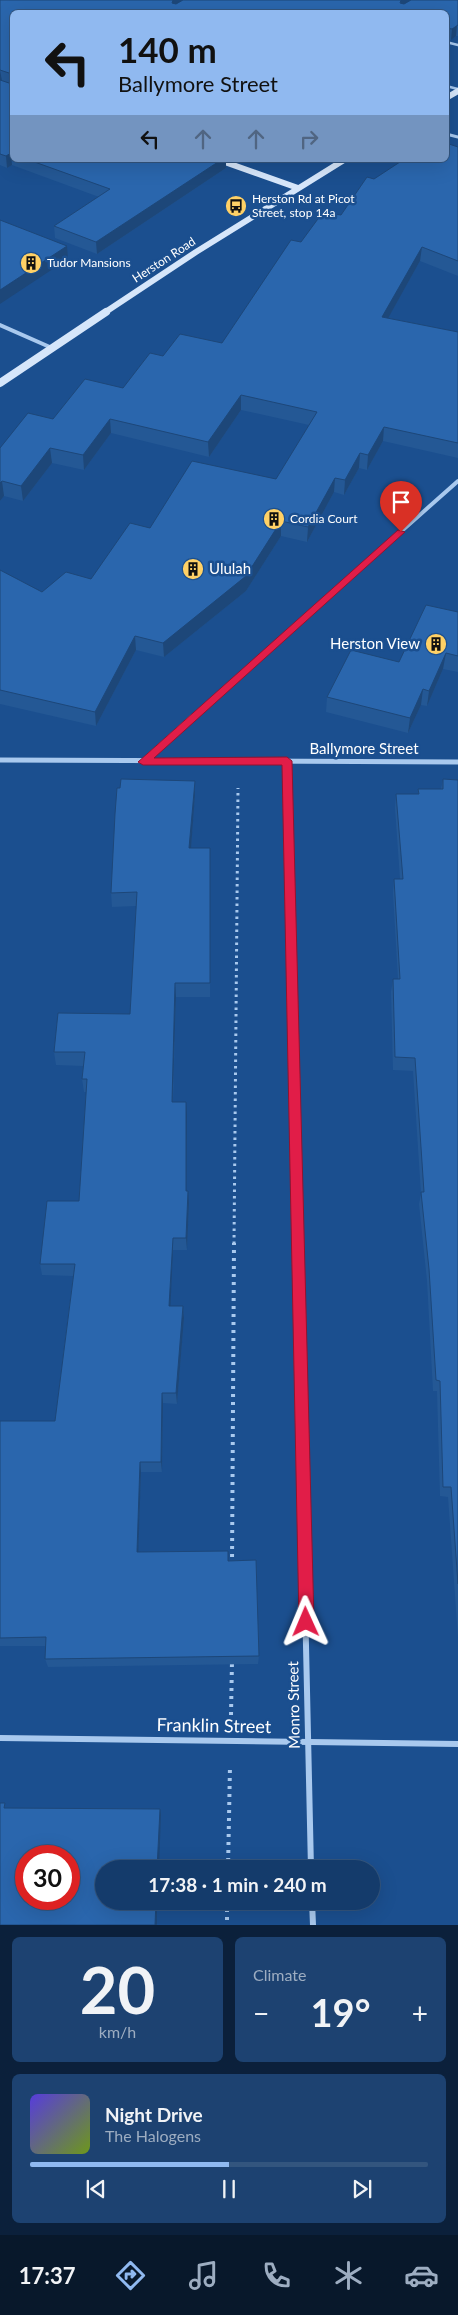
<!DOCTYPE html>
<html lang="en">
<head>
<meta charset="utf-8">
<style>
  :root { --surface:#143b6b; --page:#1d4271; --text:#f1f3f6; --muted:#9dadc1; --line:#33557e; --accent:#90b9f0 }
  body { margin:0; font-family:Lato,sans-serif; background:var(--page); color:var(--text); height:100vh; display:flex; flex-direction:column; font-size:19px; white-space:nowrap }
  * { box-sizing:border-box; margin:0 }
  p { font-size:16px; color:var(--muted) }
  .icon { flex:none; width:28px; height:28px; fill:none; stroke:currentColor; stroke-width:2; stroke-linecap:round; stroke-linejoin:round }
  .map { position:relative; height:1925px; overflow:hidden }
  .side { display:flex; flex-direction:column; gap:12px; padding:12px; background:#0b203b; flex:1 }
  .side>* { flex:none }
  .top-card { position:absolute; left:10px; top:10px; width:439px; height:152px; border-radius:8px; box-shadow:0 5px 20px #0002,0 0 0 1px var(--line); background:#90b9f0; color:#111; overflow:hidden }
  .speed { position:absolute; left:15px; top:1845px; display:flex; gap:10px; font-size:25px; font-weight:700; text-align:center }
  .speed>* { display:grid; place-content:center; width:65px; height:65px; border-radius:50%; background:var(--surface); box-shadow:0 5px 20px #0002,0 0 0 1px var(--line); line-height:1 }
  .speed .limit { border:8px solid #d22; background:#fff; color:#111 }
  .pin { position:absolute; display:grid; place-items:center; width:42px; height:42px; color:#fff; margin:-51px -21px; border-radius:50% 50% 50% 0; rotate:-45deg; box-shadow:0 0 5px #0007 }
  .pin .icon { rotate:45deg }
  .me { position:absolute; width:55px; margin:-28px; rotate:359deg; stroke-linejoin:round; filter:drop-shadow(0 0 4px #0008) }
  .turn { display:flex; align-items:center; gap:18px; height:105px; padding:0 25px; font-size:22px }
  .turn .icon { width:65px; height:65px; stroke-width:2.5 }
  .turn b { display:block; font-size:35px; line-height:42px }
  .lanes { display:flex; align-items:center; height:48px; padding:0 25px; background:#0003; justify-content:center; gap:25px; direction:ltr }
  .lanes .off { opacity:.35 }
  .big { font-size:38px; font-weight:700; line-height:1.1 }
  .side .widget { flex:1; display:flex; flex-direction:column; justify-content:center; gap:8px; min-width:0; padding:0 18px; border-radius:8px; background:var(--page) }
  .side .dial { align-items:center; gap:0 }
  .dial b { font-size:65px; line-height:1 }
  .song { display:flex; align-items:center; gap:15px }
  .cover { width:60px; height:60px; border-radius:8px; background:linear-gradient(135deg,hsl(250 70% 55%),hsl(80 70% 35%)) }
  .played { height:5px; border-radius:2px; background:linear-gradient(90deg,var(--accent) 50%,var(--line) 50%) }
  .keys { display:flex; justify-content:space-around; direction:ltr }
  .heat { display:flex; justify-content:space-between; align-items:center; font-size:28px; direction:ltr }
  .side .tiles { flex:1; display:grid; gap:12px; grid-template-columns:1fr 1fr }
  .widget:last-child { grid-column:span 2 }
  .trip { position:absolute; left:95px; top:1860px; width:285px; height:50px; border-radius:25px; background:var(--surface); box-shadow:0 5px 20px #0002,0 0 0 1px var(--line); font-weight:700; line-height:50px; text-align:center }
  .tab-bar { display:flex; height:80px; justify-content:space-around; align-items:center; background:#08182b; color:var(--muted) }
  .tab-bar .icon { width:35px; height:35px }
  .tab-bar .on { color:var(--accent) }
  .tab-bar b { font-size:22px; color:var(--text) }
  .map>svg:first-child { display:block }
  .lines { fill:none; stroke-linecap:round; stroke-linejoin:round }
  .path-far1 { stroke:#a9c9ee; stroke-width:3; stroke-dasharray:2.5 4; stroke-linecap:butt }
  .path { stroke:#a9c9ee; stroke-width:4; stroke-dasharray:3 5; stroke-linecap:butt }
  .lane { stroke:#a9c9ee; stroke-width:2.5 }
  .street-far3 { stroke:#a9c9ee; stroke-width:3 }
  .street-far2 { stroke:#a9c9ee; stroke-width:4 }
  .street-far1 { stroke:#a9c9ee; stroke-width:5 }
  .street { stroke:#a9c9ee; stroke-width:6 }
  .secondary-far1 { stroke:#d6e6fa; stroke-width:6 }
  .secondary { stroke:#d6e6fa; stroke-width:8 }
  .wall { fill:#245895 }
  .shaded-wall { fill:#1d4779 }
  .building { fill:#2a66ad; stroke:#1d4779; fill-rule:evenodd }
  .route { fill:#e11d48; stroke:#92132f }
  .labels { text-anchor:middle; stroke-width:5; stroke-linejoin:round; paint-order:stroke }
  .far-poi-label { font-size:12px; fill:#fff; stroke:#1b4f8f; text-anchor:start }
  .far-street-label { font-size:12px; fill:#fff; stroke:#1b4f8f }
  .poi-label { font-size:15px; fill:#fff; stroke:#1b4f8f; text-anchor:start }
  .street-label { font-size:15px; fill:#fff; stroke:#1b4f8f }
  .near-street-label { font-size:18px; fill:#fff; stroke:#1b4f8f }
</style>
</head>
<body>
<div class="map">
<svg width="458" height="1925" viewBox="0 0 458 1925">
  <rect width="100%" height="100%" fill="#1b4f8f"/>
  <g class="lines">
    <polyline class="path-far1" points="234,1244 238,788"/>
    <g class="path">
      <polyline points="232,1565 234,1243"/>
      <polyline points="231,1715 232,1661"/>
      <polyline points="228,1869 230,1766"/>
      <polyline points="227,1901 227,1925"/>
    </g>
    <g class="lane">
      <polyline points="446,42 458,45"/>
      <polyline points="446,86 458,89"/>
    </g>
    <polyline class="street-far3" points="446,134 458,137"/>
    <g class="street-far2">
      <polyline points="0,325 52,348"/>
      <polyline points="191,718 458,481"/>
    </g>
    <g class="street-far1">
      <polyline points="0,760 458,762"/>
      <polyline points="143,761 192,717"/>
      <polyline points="287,761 297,1244"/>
    </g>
    <g class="street">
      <polyline points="297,1243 311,1869"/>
      <polyline points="0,1738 458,1744"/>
      <polyline points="312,1901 313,1925"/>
    </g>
    <g class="secondary-far1">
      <polyline points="446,98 458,91"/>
      <polyline points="219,160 298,188"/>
      <polyline points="104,313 196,252 344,160"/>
    </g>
    <polyline class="secondary" points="0,383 106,312"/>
  </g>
  <g class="wall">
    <polygon points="0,0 458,0 458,36 456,36 451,40 446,39 446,12 12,12 12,160 226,160 226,168 97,254 55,238 54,226 99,197 12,165 7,168 0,165"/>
    <polygon points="458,147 458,276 420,261 388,318 458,332 458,458 383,441 367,470 359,468 344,495 334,492 307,542 281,536 246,591 164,657 136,650 96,726 0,704 0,570 42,592 91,579 150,528 276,479 309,425 241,410 209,457 111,433 84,470 52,463 23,501 4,496 0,501 0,448 53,419 123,388 163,356 222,343 301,242 341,215 374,179"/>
    <polygon points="458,612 458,672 443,669 427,706 421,705 408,733 326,712 327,697 399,662"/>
    <polygon points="443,779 458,780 458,1638 448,1497 440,1496 437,1391 433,1391 427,1281 419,1204 421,1194 413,1071 393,1070 391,992 393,979 398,979 393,893 394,879 400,879 395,808 396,794 418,794 418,789 441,789"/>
    <polygon points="195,795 191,848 210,848 210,997 176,997 173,1102 187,1115 186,1191 189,1203 187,1250 173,1250 170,1306 183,1306 184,1318 177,1404 163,1403 162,1472 141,1472 138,1552 228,1561 259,1656 258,1664 48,1667 45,1659 46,1646 0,1646 0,1421 55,1421 73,1276 42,1275 40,1264 79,1201 86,1092 84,1092 82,1079 83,1066 56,1065 54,1052 130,1014 136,906 112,907 111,893"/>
  </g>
  <g class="shaded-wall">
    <polygon points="173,0 191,0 173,9 172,3"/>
    <polygon points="401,0 412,0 400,10"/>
    <polygon points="457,25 456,36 451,40 452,29"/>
    <polygon points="0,70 2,81 0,82"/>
    <polygon points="11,153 12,165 7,168 6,156"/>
    <polygon points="221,160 226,160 226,168 97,254 96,242"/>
    <polygon points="67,246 68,259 0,304 0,290"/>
    <polygon points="422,247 420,261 381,331 382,317"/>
    <polygon points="241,395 241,410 209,457 208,442"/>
    <polygon points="110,419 111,433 84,470 83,455"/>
    <polygon points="384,427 383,441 367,470 368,455"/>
    <polygon points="50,448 52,463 23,501 21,486"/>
    <polygon points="360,453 359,468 344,495 345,480"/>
    <polygon points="335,478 334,492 307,542 308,527"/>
    <polygon points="2,481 4,496 0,501 0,483"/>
    <polygon points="281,521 281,536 246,591 164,657 163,643"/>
    <polygon points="135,636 136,650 96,726 95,712"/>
    <polygon points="446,653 443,669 427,706 429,691"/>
    <polygon points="423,689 421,705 408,733 410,718"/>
    <polygon points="195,781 195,795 190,862 189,848"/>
    <polygon points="175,983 176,997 172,1115 172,1102"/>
    <polygon points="186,1102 187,1115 186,1203"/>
    <polygon points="188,1191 189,1203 187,1250 186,1238"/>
    <polygon points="173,1238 173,1250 170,1317 169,1306"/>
    <polygon points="183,1306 184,1318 177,1404 176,1393"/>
    <polygon points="162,1393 163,1403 162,1472 161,1462"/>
    <polygon points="140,1462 141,1472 138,1561 137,1552"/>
    <polygon points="160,1809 161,1814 159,1869 157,1869"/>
    <polygon points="156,1901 157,1901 157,1925 155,1925"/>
  </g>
  <g class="building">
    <polygon points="0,0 173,0 172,3 176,4 183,0 401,0 400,3 404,4 411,0 458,0 458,25 452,29 446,28 446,12 12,12 12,74 0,70"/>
    <polygon points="0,80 9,83 12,81 12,154 11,153 6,156 0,154"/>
    <polygon points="446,143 458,147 458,261 422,247 382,317 458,332 458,443 384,427 368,455 360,453 345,480 335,478 308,527 281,521 246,576 163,643 135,636 95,712 0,690 0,570 42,592 66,572 91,579 130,523 150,528 192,461 276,479 317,412 241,395 208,442 110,419 83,455 50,448 21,486 2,481 0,483 0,448 28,413 53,419 85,379 123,388 150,353 163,356 180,334 222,343 291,240 301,242 323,212 341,215 367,177 374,179 403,160 446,160"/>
    <polygon points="29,160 221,160 96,242 54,226 110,189"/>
    <polygon points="0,220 67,246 0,290"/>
    <polygon points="426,605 458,612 458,656 446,653 429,691 423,689 410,718 327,697 351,650 399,662"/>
    <polygon points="121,779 195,781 189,848 210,848 210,983 175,983 172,1102 186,1102 186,1191 188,1191 186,1238 173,1238 169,1306 183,1306 176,1393 162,1393 161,1462 140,1462 137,1552 228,1551 228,1561 256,1560 259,1656 45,1659 46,1637 0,1638 0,1421 55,1421 75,1264 40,1264 47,1201 79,1201 87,1079 82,1079 85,1052 54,1052 58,1013 130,1014 137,892 111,893 115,814 117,788 120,788"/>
    <polygon points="443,779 458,780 458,1584 451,1487 443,1487 440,1381 436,1380 429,1269 421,1192 424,1192 415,1058 395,1057 393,979 400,979 394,879 403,879 396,794 419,794 418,789 443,789"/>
    <path d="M0 1803H5L4 1808 160 1809 157 1869H104V1901H156L155 1925H0ZM26 1856H69V1899H26Z"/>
  </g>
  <polygon class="route" points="398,530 405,532 154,758 287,757 292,761 314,1622 311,1628 306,1630 301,1628 299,1622 282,765 143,765 138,762"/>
  <defs>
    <g id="bus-disc" transform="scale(1.125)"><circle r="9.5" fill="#ffd166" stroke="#1b4f8f"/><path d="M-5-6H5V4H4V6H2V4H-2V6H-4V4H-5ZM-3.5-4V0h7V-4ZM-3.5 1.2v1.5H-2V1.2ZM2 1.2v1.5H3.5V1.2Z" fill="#111"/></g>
    <g id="building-disc" transform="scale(1.125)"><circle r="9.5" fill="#ffd166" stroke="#1b4f8f"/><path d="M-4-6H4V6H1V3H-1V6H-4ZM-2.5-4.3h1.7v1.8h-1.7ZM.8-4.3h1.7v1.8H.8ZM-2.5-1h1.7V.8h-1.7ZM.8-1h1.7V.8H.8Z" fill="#111"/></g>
  </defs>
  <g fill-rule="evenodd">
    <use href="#bus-disc" x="236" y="206"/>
    <use href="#building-disc" x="31" y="263"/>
    <use href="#building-disc" x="274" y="519"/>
    <use href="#building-disc" x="193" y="569"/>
    <use href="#building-disc" x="436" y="644"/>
  </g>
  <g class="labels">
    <g class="far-poi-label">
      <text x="252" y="203">Herston Rd at Picot<tspan x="252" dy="14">Street, stop 14a</tspan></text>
      <text x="47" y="267">Tudor Mansions</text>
      <text x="290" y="523">Cordia Court</text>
    </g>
    <g class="far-street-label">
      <text transform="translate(164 260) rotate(-33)" y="4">Herston Road</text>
    </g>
    <g class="poi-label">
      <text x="209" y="574">Ululah</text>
      <text x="420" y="649" text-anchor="end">Herston View</text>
    </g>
    <g class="street-label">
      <text x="364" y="754">Ballymore Street</text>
      <text transform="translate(294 1705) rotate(-91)" y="5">Monro Street</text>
    </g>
    <g class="near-street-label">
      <text transform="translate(214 1726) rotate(1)" y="6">Franklin Street</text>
    </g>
  </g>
</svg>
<div class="speed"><div class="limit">30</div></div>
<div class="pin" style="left:401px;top:532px;background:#d93025"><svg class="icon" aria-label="arrive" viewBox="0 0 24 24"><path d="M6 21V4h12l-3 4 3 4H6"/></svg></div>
<svg class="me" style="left:306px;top:1622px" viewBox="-20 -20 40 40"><path d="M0-17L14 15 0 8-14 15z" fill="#e11d48" stroke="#fff" stroke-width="4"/></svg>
<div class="trip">17:38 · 1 min · 240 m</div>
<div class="top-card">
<div class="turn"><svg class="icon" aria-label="left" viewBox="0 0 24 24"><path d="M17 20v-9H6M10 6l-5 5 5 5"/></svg><div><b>140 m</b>Ballymore Street</div></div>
<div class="lanes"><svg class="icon" aria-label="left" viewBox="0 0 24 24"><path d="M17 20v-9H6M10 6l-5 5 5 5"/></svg><svg class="icon off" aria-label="ahead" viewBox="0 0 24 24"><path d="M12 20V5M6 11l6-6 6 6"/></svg><svg class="icon off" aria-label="ahead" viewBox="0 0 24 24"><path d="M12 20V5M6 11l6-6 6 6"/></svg><svg class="icon off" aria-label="right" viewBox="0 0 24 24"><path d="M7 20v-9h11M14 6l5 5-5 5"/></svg></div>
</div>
</div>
<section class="side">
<div class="tiles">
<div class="widget dial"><b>20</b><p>km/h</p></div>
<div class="widget"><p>Climate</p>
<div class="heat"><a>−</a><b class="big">19°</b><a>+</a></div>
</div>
<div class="widget">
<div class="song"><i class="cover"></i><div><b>Night Drive</b><p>The Halogens</p></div></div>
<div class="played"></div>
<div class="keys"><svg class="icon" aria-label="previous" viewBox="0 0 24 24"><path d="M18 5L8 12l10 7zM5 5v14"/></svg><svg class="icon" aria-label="pause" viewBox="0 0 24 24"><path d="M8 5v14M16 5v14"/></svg><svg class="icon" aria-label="next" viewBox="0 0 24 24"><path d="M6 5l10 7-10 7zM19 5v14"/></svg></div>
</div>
</div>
</section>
<nav class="tab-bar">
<b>17:37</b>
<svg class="icon on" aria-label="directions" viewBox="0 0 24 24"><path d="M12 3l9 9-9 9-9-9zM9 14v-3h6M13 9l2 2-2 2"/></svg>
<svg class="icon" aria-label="music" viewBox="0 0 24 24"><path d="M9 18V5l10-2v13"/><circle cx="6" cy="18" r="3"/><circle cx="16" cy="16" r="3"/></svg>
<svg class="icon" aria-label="phone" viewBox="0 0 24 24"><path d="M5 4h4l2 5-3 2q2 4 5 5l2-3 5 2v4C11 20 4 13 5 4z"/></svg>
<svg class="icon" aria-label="climate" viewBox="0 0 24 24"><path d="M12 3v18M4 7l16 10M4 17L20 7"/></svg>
<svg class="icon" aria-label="car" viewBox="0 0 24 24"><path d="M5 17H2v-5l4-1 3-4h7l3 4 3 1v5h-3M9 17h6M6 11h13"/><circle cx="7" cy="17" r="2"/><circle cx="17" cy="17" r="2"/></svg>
</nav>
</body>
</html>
